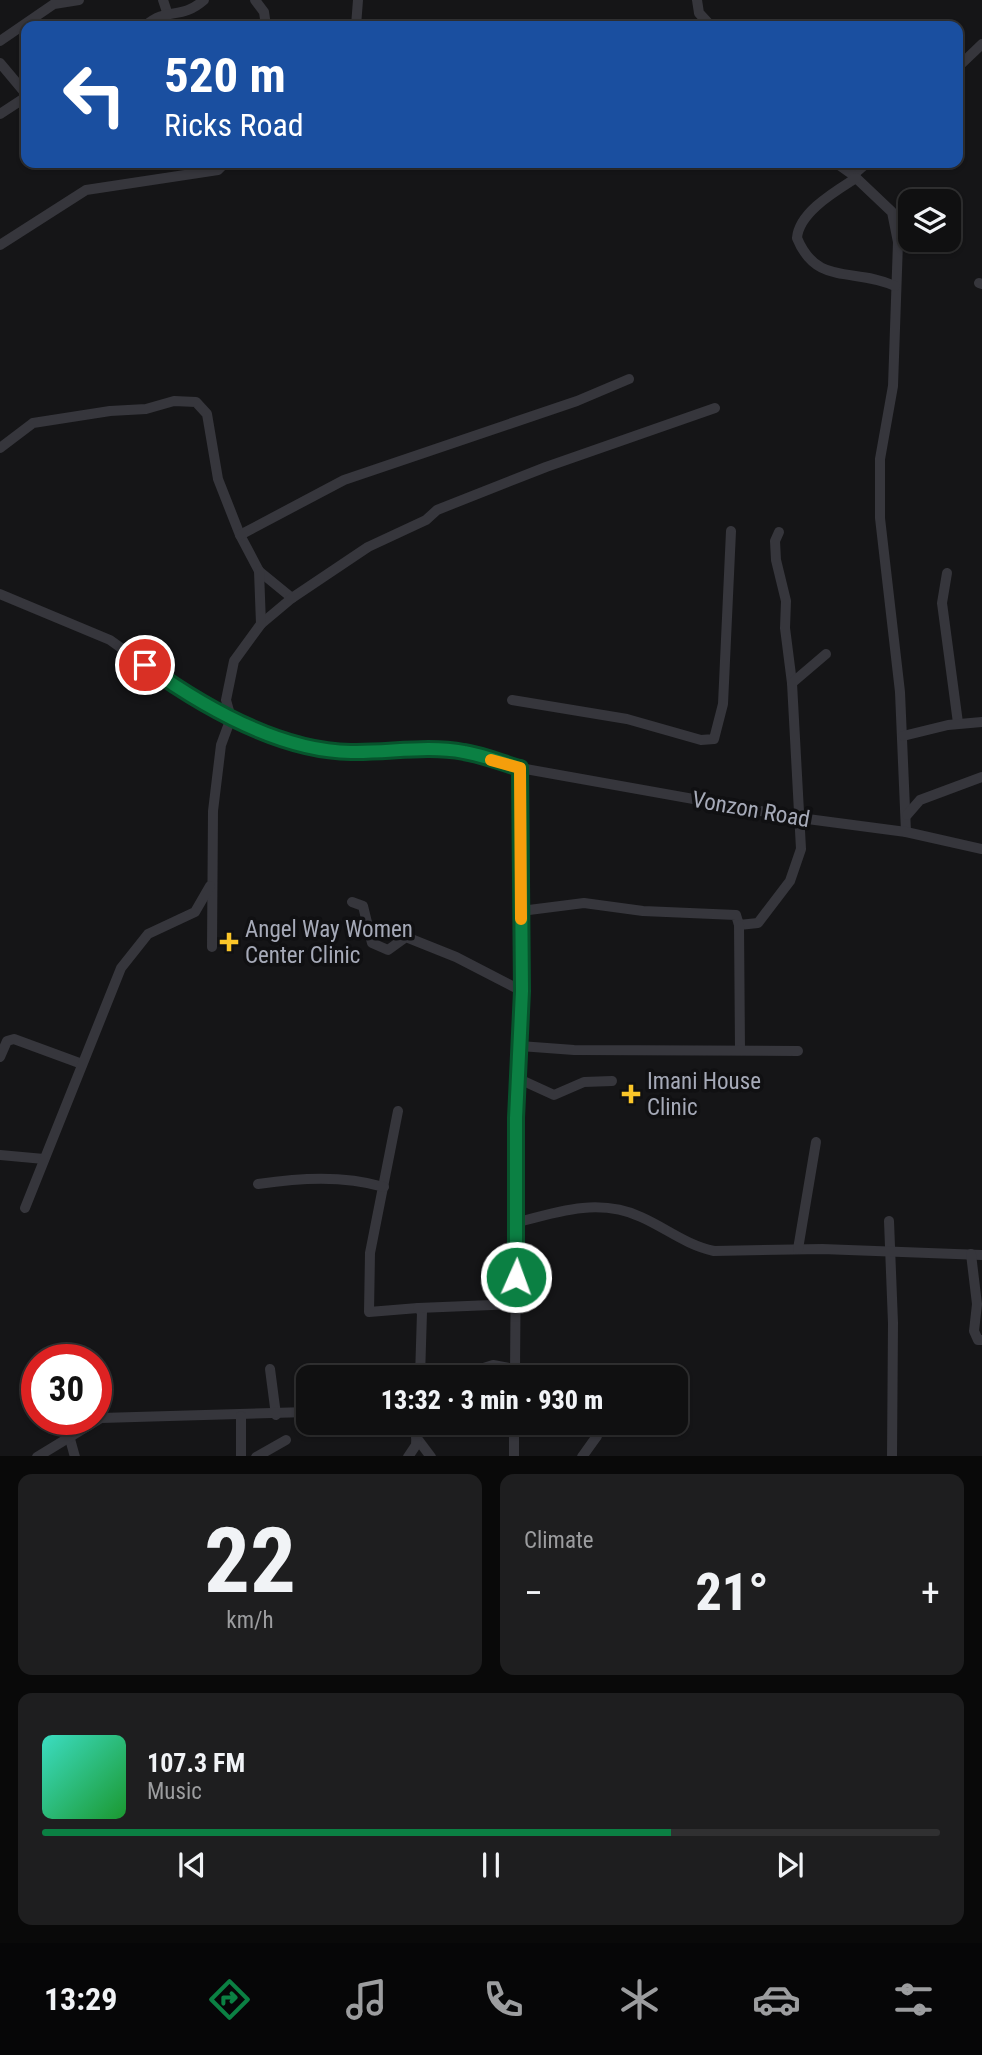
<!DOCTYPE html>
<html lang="en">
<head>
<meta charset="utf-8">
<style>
  :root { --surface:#101011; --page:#1e1e1f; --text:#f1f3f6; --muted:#9c9d9f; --line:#303031; --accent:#0b8043 }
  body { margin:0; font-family:"Roboto Condensed",sans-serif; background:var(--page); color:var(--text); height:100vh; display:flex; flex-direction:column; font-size:26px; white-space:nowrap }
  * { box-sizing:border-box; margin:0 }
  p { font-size:23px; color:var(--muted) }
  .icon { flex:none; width:38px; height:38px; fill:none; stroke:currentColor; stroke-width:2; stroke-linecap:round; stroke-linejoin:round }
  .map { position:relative; height:1456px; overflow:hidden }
  .drawer { display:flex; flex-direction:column; gap:18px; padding:18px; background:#090909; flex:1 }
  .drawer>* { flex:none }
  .banner { position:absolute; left:21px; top:21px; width:942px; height:147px; border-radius:14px; box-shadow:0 2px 5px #0004,0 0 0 2px var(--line); background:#1a4fa0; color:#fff; overflow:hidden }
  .tools { position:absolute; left:898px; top:189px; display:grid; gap:14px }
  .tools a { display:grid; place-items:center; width:63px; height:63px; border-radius:14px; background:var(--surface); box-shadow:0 2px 5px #0004,0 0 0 2px var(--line); font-size:35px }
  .speed { position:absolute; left:21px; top:1344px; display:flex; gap:14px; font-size:35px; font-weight:700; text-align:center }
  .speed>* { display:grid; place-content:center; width:91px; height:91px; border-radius:50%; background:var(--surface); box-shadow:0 2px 5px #0004,0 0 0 2px var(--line); line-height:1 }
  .speed .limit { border:10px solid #d22; background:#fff; color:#111 }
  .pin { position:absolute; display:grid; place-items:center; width:60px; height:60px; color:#fff; margin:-30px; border:4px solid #fff; border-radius:50%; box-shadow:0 2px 7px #0007 }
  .me { position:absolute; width:77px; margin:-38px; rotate:2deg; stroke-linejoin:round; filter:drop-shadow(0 0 5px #0008) }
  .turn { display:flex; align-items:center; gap:24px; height:147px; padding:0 28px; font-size:32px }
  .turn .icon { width:91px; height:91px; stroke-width:2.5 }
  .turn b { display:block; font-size:49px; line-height:60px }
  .big { font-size:52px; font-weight:800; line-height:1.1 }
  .drawer .tile { flex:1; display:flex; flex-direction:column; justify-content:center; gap:10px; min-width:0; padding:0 24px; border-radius:14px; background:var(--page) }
  .drawer .dial { align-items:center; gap:0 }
  .dial b { font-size:91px; line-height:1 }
  .song { display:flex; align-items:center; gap:21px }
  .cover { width:84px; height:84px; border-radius:10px; background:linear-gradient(135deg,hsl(170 70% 55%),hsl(130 70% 35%)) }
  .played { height:7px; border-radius:4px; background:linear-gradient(90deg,var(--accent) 70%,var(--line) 70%) }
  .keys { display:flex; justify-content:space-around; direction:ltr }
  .heat { display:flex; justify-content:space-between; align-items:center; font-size:38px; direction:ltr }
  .drawer .tiles { flex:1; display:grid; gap:18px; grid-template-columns:1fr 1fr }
  .tile:last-child { grid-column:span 2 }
  .trip { position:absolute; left:296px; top:1365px; width:392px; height:70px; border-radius:14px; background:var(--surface); box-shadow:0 2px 5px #0004,0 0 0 2px var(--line); font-weight:800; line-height:70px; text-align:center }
  .tabs { display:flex; height:112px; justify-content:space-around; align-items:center; background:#060607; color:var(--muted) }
  .tabs .icon { width:49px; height:49px }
  .tabs .current { color:var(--accent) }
  .tabs b { font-size:32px; color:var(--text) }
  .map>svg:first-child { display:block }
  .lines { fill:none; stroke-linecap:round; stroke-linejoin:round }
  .minor { stroke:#36363c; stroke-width:10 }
  .route-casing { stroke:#07532c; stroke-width:18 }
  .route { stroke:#0b8043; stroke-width:12 }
  .slow { stroke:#f59e0b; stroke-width:12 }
  .poi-dot { fill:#fbc629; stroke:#101012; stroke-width:2.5 }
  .labels { text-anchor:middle; stroke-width:7; stroke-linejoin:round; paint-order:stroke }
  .street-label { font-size:23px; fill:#a6aab8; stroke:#101012 }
  .poi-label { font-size:23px; fill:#a6aab8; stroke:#101012; text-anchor:start }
</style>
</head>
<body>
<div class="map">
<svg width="982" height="1457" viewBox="0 0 982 1457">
  <rect width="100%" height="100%" fill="#151517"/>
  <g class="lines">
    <g class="minor">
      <polyline points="163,0 167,12"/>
      <polyline points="255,0 264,12 266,26"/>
      <polyline points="697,0 699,13 711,26"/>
      <path d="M145 26C168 6 180 21 204 0"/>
      <polyline points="356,26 358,0"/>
      <polyline points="0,41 54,4 79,0"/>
      <polyline points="0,63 26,94"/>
      <polyline points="957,68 982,44"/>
      <polyline points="0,114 26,97"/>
      <polyline points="836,163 853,175 867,163"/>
      <polyline points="853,175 892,212 898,242 893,386 880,459 880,518 900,692 906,832"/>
      <path d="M856 178C836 191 799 212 797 238 817 287 854 267 895 286"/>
      <polyline points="0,245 86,190 218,170 225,163"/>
      <polyline points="979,283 982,284"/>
      <polyline points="0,448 33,423 110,411 146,409 174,401 196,402 207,414 218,479 240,535 259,571 292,598"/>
      <polyline points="779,532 775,541 776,560 786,601 785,628 792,683"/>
      <polyline points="240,535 344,480 577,401 629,379"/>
      <polyline points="947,573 942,603 958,723"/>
      <polyline points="0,594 110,640 163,678 231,718 305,745 350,753 399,749 463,751 520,768 800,818 906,832 982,849"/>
      <polyline points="261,624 292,598 368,547 426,520 437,510 546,467 715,408"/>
      <polyline points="512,700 627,719 701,740 714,739 723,704 731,531"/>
      <polyline points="903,736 948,725 982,722"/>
      <polyline points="907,815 920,800 982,777"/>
      <polyline points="352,902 363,906 372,943 388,950 406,937 456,957 522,991"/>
      <polyline points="521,911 584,903 643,911 736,915 739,925 758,923 790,881 801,849 792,683 826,654"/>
      <polyline points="739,925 740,1050"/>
      <polyline points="212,947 213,811 221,745 231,718 226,700 234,661 261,624 259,571"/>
      <polyline points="520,1046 574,1050 798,1051"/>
      <polyline points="0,1057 7,1041 14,1039 82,1064"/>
      <polyline points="519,1079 554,1095 584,1082 612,1081"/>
      <polyline points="398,1111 370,1253 369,1312 418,1308 422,1312 420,1377"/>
      <polyline points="0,1155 44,1159"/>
      <path d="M258 1184C300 1178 342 1175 384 1187"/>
      <polyline points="25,1208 121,968 148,934 195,912 210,886"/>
      <polyline points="889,1221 893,1323 892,1457"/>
      <path d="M519 1222C559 1211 600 1198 641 1217 666 1228 686 1245 714 1251L822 1249 982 1255"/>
      <polyline points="798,1249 816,1142"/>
      <polyline points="971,1254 977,1304 974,1331 978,1340 982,1340"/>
      <polyline points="418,1308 515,1304"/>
      <polyline points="270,1369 276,1415"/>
      <polyline points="455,1377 493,1365 557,1377"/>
      <path d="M515 1377C516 1174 522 971 520 768"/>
      <polyline points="416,1437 431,1457"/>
      <polyline points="70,1439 75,1457"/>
      <polyline points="37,1457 101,1418 308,1412"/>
      <polyline points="241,1457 241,1416"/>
      <polyline points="256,1457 286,1440"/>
      <polyline points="408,1457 416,1445 417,1423"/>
      <polyline points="514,1457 514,1423"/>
      <polyline points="582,1457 597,1436 601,1423"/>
    </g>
  </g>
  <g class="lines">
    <g class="route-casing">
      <path id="route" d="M145 665C202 706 279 751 351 752 388 753 426 745 464 752 483 755 502 763 520 768L522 991 516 1118V1277"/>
    </g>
    <use href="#route" class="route"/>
    <polyline class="slow" points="491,760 520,768 521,919"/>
  </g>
  <g class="poi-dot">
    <path d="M225.5 931.5h7v7h7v7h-7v7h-7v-7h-7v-7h7z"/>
    <path d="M627.5 1083.5h7v7h7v7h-7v7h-7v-7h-7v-7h7z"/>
  </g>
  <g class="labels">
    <g class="street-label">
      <text transform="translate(751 809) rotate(10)" y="8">Vonzon Road</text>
    </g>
    <g class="poi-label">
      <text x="245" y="937">Angel Way Women<tspan x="245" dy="26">Center Clinic</tspan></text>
      <text x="647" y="1089">Imani House<tspan x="647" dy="26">Clinic</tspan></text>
    </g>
  </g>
</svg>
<div class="tools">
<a><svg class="icon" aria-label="layers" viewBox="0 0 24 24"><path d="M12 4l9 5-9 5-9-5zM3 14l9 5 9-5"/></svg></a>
</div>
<div class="speed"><div class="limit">30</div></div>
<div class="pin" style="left:145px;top:665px;background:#d93025"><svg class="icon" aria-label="arrive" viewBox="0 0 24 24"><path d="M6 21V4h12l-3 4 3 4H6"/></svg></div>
<svg class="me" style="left:516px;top:1277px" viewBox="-20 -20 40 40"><circle r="17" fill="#0b8043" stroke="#fff" stroke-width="3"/><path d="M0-11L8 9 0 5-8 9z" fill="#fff"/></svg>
<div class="trip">13:32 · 3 min · 930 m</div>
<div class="banner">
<div class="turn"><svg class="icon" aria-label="left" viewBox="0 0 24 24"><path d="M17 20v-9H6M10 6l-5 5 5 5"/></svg><div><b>520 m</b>Ricks Road</div></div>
</div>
</div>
<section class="drawer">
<div class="tiles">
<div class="tile dial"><b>22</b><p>km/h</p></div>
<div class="tile"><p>Climate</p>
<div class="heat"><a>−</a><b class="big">21°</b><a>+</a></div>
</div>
<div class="tile">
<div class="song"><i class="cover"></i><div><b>107.3 FM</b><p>Music</p></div></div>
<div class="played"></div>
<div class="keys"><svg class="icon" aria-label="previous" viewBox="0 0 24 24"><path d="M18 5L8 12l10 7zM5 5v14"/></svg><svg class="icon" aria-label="pause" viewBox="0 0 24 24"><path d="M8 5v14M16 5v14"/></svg><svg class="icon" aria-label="next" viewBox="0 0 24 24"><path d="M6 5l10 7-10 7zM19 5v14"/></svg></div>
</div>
</div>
</section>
<nav class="tabs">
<b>13:29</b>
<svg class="icon current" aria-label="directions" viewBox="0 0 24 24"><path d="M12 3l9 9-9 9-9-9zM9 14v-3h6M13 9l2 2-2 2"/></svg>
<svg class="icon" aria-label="music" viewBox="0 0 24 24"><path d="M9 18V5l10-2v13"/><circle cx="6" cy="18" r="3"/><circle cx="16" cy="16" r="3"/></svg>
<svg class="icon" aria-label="phone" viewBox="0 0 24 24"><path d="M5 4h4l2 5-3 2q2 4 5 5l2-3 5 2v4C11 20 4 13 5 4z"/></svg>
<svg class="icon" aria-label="climate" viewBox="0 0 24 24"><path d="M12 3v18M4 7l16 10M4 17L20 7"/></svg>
<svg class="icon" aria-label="car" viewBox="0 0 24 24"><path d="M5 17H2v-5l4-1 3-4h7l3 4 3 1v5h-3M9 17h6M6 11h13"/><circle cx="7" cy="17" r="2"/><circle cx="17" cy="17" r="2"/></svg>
<svg class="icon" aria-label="filters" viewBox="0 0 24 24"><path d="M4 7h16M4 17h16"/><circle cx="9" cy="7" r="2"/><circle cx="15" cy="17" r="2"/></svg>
</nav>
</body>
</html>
